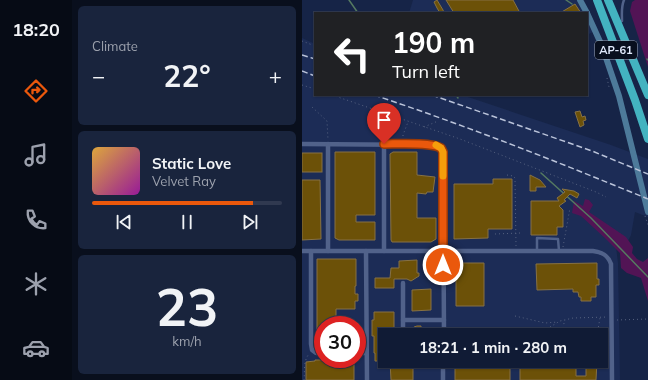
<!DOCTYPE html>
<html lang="en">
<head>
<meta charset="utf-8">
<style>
  :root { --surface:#101b35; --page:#19243d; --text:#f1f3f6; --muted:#9ca1ad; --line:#303950; --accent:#ea580c }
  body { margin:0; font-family:Mulish,sans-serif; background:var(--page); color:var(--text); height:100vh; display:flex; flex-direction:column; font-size:15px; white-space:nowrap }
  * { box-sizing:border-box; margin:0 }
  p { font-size:13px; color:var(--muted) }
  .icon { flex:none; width:22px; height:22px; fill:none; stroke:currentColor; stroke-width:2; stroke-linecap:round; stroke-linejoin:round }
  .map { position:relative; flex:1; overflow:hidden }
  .sheet { display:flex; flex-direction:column; gap:6px; padding:6px; background:#090f1d; width:230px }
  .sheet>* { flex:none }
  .banner { position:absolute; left:12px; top:12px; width:274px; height:84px; border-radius:0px; box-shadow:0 1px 3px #0004,0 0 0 1px var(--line); background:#202124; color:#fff; overflow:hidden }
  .speed { position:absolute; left:12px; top:316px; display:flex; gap:8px; font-size:20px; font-weight:700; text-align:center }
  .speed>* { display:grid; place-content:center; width:52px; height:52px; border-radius:50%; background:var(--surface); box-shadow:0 1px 3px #0004,0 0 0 1px var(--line); line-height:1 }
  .speed .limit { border:6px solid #d22; background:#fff; color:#111 }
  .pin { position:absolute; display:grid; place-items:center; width:34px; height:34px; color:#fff; margin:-41px -17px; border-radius:50% 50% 50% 0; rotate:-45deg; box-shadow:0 0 4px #0007 }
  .pin .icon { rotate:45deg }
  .me { position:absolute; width:44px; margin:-22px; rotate:0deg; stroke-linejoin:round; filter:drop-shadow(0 0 3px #0008) }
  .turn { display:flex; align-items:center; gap:14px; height:84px; padding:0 12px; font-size:18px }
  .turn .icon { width:52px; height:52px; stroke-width:2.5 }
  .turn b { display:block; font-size:28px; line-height:34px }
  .big { font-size:30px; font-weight:700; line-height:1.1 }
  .sheet .widget { flex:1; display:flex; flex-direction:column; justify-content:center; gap:6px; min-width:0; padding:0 14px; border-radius:6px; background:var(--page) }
  .sheet .dial { align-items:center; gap:0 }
  .dial b { font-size:52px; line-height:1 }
  .song { display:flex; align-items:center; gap:12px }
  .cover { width:48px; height:48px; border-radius:6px; background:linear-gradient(135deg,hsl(40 70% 55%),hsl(300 70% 35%)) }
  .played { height:4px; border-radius:2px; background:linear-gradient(90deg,var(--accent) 85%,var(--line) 85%) }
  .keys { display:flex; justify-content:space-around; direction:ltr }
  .heat { display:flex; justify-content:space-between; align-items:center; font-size:22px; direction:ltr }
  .trip { position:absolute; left:76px; top:328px; width:230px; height:40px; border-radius:0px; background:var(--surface); box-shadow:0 1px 3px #0004,0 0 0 1px var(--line); font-weight:700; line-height:40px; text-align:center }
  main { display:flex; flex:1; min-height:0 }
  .dock { display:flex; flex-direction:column; width:72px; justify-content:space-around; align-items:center; background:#060b15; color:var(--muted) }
  .dock .icon { width:28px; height:28px }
  .dock .current { color:var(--accent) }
  .dock b { font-size:18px; color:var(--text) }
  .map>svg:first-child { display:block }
  .built { fill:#1c2c56; fill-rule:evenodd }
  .green { fill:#521455 }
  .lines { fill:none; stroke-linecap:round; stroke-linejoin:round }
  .stream { stroke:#557a61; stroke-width:1.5 }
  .building { fill:#6c5108; stroke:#867144 }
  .path { stroke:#566280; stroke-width:1; stroke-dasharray:1 3; stroke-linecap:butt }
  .service { stroke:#51628a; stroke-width:2.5 }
  .minor { stroke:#51628a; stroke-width:4.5 }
  .secondary { stroke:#4d7a9a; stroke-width:6 }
  .motorway { stroke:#43b3c0; stroke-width:8 }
  .rail { stroke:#bac3d9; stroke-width:1.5; stroke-dasharray:6 3; stroke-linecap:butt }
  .route-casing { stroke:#983908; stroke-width:10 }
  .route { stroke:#ea580c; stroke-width:7 }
  .slow { stroke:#f59e0b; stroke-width:7 }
  .labels { text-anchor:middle; stroke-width:4; stroke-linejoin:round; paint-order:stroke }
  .shield { fill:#080f1e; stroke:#a0a8b9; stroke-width:1 }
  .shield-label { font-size:11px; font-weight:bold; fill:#e1eafc }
</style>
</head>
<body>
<main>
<nav class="dock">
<b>18:20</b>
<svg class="icon current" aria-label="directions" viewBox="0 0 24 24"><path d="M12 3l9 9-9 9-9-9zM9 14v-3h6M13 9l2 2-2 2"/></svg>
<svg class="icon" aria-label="music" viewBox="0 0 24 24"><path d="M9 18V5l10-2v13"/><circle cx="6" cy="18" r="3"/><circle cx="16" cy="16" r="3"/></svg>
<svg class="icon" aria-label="phone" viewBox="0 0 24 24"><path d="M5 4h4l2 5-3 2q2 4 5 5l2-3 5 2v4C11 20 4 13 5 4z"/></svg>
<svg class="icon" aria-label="climate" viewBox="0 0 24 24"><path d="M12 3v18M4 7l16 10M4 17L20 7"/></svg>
<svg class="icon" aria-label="car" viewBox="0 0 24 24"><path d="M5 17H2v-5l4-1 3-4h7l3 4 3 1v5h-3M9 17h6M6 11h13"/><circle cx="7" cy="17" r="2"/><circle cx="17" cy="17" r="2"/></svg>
</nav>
<section class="sheet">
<div class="widget"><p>Climate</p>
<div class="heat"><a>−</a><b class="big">22°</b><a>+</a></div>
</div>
<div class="widget">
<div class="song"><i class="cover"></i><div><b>Static Love</b><p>Velvet Ray</p></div></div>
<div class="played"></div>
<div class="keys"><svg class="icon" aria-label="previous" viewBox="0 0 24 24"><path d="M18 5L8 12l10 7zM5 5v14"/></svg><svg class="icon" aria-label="pause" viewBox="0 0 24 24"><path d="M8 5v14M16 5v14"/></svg><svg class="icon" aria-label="next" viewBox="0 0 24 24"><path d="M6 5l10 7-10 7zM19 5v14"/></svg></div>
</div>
<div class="widget dial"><b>23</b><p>km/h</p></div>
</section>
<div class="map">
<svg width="346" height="380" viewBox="0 0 346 380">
  <rect width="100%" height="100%" fill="#162447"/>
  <g class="built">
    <polygon points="111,0 281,0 296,29 285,35 285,13 107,13"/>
    <path d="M0 38 13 44V95H160L309 145 346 159V217L333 212 329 235 324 245 312 230 316 263 318 380H0ZM21 325H55V359H21ZM83 335H299V361H83Z"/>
  </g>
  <g class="green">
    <polygon points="333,0 346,0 346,67 328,11 330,2"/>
    <polygon points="283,199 287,200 291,205 287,212 324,237 331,247 330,253 335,259 341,262 346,258 346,301 339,278 325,273 319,268 318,253 304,239 279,216 270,213 272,201 281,206"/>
  </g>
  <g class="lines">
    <g class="stream">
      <polyline points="47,0 56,13"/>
      <polyline points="264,0 270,4"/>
      <polyline points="345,59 346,60"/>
      <polyline points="154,95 156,98"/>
      <polyline points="239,173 289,218 346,277"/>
    </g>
  </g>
  <g class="building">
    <polygon points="135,0 141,10 142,13 138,13 135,8 132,2"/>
    <polygon points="144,0 211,0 218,13 152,13"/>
    <polygon points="273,4 279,13 258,13"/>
    <polygon points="278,111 280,117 283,116 284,120 281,121 282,125 278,127 273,112"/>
    <polygon points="33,152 73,152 73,215 54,215 54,222 73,222 73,240 37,240 33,238"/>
    <polygon points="91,152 115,152 115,175 133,177 131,192 125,192 124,194 115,193 115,218 134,218 134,239 129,242 90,242 89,240 88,154"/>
    <rect x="0" y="153" width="20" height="19"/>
    <polygon points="228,175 238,180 244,187 234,187 234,191 228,191"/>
    <polygon points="191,179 210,179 210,229 186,229 186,238 152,239 152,184 191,184"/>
    <polygon points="0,180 18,180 19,239 0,240"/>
    <polygon points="260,189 272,191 277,194 275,198 268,194 262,200 264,201 257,206 261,210 261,227 255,227 255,235 229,235 229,201 257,201 255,198 263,192"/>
    <polygon points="15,259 54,259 54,286 53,286 53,294 56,294 56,301 53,301 53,309 34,309 34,325 21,325 21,345 16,346 15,343"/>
    <polygon points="115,260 115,273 117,273 117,276 109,281 105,279 92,279 92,288 73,288 73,278 88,278 89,268 97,268 97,261"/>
    <polygon points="159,263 182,263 182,306 154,306 154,268"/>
    <polygon points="295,263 295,279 297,279 297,285 294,285 294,297 289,297 289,301 279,301 279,297 277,297 276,292 271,292 271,289 235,290 234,264"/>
    <polygon points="129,289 129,310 110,311 110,290"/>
    <polygon points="72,312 92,312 92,335 83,335 83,361 73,361 73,353 72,353 72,336 70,336 70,320 72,320"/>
    <polygon points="115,326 119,326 119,328 128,328 128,335 111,335 111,329 112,327"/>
    <polygon points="13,360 21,360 21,362 52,362 52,380 4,380 4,362 13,361"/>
    <polygon points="88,361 111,361 111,380 89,380"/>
    <rect x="153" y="361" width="55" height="19"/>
    <polygon points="218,361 274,361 274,376 284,376 284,361 295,361 294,380 218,380"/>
  </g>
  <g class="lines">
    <g class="path">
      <polyline points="0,41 13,46"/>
      <polyline points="305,78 307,87"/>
      <polyline points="0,85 13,89"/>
      <polyline points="30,95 158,139 294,192 304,197"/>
      <polyline points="10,107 25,121 26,140"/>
      <polyline points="122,127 136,121"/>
      <polyline points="101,140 101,135 106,122"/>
      <polyline points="205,175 211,176 213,178 214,246"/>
      <polyline points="343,216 346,225"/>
      <polyline points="193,234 218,233"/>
      <polyline points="261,247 268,208"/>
      <polyline points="213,316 243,323 256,322"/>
      <polyline points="315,320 346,319"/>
      <polyline points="248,327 258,321 271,318 306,317"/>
      <polyline points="257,335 260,330 263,320"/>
      <polyline points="295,335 298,318"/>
      <path d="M2 380C3 372 1 361 7 354"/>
    </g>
    <g class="service">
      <path d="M320 21C320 13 319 7 322 0"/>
      <polyline points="235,251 235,238 256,239 257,251"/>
    </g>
    <g class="minor">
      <polyline points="0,144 128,145 136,146 139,148 141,152 142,335"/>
      <polyline points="82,144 82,251"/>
      <path d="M0 251H291C300 252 306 255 309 264L310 380"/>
      <polyline points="9,251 9,344 10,350 14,353 21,353"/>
      <polyline points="26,251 26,144"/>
      <polyline points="64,251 65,380"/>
      <polyline points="101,283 101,335"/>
      <polyline points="101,320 142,320"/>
      <polyline points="55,353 64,353"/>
      <polyline points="141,380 141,361"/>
    </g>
    <g class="secondary">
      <polyline points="278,0 285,13"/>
      <polyline points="285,13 300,46 317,96 346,212"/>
    </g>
    <g class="motorway">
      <polyline points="295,0 333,100 346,139"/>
      <polyline points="306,0 346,95"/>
    </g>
    <g class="rail">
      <polyline points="0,55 13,59"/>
      <polyline points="0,71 13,76"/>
      <path d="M72 95C165 126 256 162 346 199"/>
      <polyline points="130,95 290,151 346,174"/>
    </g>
  </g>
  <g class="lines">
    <g class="route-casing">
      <path id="route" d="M82 144C95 144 129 142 139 148L141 152V265"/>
    </g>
    <use href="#route" class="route"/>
    <polyline class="slow" points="134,145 139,148 141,152 141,176"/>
  </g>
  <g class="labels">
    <rect class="shield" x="293" y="41" width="42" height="18" rx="3"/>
    <g class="shield-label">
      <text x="314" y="54">AP-61</text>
    </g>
  </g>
</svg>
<div class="speed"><div class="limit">30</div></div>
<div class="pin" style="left:82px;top:144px;background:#d93025"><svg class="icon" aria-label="arrive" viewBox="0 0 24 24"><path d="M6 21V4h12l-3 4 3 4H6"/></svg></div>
<svg class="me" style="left:141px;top:265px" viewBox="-20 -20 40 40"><circle r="17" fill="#ea580c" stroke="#fff" stroke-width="3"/><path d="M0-11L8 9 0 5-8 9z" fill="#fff"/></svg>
<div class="trip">18:21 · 1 min · 280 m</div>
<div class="banner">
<div class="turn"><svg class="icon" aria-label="left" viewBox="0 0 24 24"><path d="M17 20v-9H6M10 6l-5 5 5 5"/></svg><div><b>190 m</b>Turn left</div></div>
</div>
</div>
</main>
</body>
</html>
